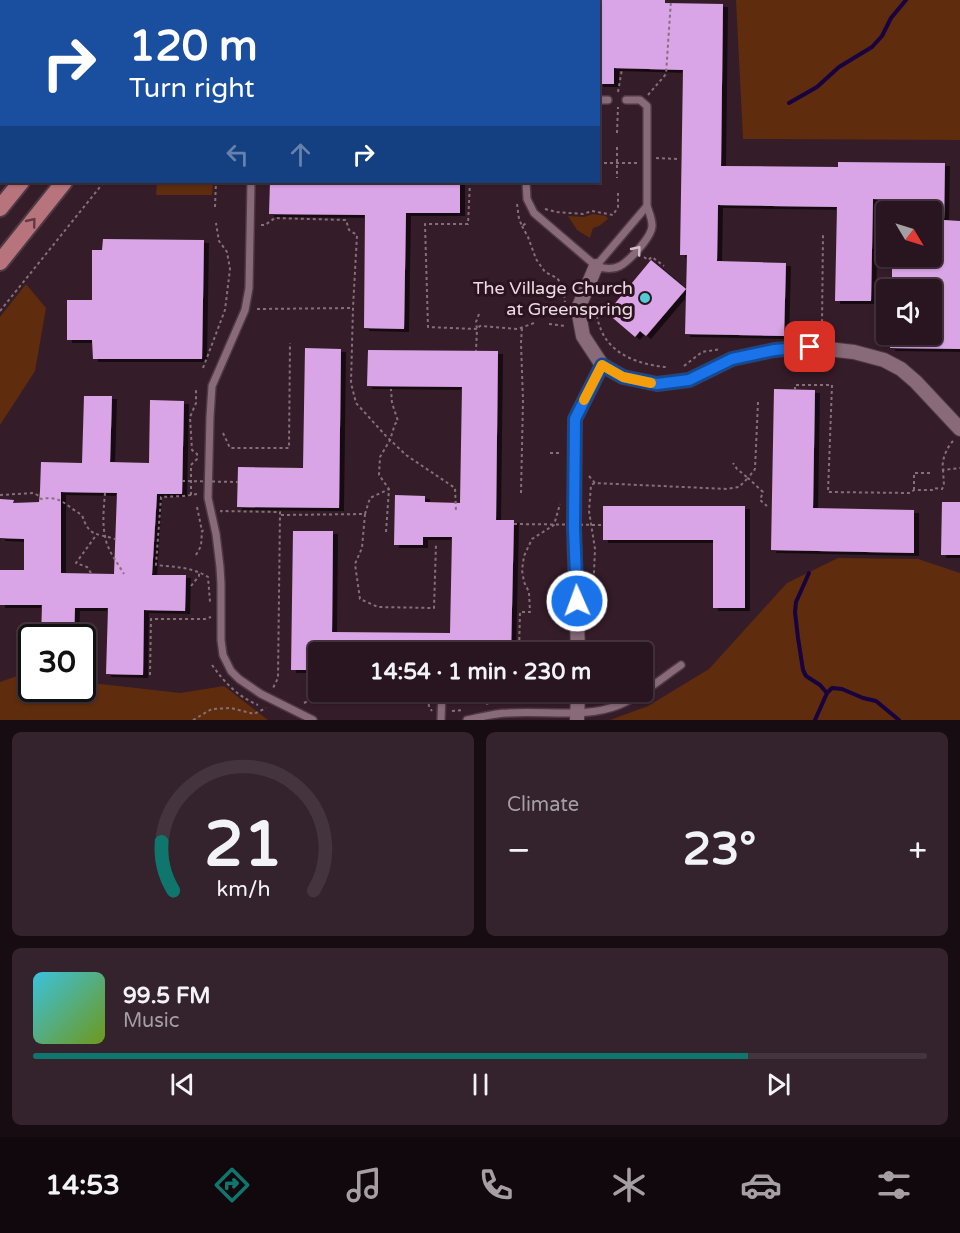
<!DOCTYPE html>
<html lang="en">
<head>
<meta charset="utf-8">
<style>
  :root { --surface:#28151f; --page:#34222c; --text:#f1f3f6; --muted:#a59fa4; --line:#44343d; --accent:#0f766e }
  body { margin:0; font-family:"Varela Round",sans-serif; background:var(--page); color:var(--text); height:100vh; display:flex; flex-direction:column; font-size:22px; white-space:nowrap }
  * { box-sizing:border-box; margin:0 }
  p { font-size:20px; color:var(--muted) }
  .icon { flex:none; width:33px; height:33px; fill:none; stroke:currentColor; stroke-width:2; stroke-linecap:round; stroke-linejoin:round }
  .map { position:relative; height:720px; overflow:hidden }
  .panel { display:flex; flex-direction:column; gap:12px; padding:12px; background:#160c11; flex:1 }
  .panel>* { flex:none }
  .hud { position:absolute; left:0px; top:0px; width:600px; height:183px; box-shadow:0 2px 4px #0004,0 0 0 2px var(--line); background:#1a4fa0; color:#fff; overflow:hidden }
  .needle { width:39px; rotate:128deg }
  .buttons { position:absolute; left:876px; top:201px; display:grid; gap:12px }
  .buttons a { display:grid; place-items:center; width:66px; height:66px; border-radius:6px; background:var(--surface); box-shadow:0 2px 4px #0004,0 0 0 2px var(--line); font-size:30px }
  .speed { position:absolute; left:18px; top:624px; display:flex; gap:12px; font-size:30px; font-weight:700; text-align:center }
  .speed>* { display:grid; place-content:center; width:78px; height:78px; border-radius:50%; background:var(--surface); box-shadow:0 2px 4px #0004,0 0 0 2px var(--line); line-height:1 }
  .speed .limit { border:3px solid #111; border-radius:9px; background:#fff; color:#111 }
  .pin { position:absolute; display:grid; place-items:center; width:51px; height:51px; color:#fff; margin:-26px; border-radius:12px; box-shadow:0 3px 9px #0006 }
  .me { position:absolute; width:66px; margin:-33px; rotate:358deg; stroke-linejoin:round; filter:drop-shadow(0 0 4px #0008) }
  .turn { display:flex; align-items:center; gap:21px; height:126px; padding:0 30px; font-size:27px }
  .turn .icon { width:78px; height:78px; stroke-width:2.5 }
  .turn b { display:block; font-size:42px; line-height:51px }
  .lanes { display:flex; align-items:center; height:57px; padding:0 30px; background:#0003; justify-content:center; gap:30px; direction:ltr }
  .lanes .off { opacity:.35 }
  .big { font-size:45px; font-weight:800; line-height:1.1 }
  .panel .widget { flex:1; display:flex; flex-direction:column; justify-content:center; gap:9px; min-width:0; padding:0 21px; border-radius:9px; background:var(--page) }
  .panel .dial { align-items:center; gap:0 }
  .dial svg { height:156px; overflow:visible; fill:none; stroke:var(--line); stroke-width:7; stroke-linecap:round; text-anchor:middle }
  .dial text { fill:var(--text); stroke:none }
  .song { display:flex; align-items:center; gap:18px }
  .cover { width:72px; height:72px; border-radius:9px; background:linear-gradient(135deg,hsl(190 70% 55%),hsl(80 70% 35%)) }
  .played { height:6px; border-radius:3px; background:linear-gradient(90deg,var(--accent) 80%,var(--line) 80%) }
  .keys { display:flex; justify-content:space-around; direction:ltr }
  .heat { display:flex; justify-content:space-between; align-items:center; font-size:33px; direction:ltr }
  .panel .tiles { flex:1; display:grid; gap:12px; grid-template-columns:1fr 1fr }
  .widget:last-child { grid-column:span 2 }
  .trip { position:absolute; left:308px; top:642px; width:345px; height:60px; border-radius:6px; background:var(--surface); box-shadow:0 2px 4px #0004,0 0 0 2px var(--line); font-weight:800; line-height:60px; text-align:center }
  .tabs { display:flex; height:96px; justify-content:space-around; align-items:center; background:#10080c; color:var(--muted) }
  .tabs .icon { width:42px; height:42px }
  .tabs .selected { color:var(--accent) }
  .tabs b { font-size:27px; color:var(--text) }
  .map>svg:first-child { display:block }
  .green { fill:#5f2c0d }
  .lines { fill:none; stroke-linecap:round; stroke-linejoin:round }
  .stream { stroke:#180240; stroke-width:4 }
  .building { fill:#d9a5e6; fill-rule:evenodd; filter:url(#shadow) }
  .service-casing { stroke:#4e3943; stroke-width:10 }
  .minor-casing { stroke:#4e3943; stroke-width:16 }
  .primary-casing { stroke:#4e3943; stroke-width:20 }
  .path { stroke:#85707a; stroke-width:2; stroke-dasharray:3 3; stroke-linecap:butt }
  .service { stroke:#886a78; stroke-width:7 }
  .minor { stroke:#886a78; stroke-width:14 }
  .primary { stroke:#b7747c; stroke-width:16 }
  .path-bridge { stroke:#85707a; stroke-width:2; stroke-dasharray:3 3; stroke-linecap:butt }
  .oneway { stroke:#633a44 }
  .oneway2 { stroke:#d3bfc8 }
  .route-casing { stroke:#114b97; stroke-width:15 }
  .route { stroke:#1a73e8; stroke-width:10 }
  .slow { stroke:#f59e0b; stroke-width:10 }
  .poi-dot { fill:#51ccd3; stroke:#2b131f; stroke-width:2 }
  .labels { text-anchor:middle; stroke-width:6; stroke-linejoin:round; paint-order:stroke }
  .poi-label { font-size:18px; fill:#ecdbe2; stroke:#2b131f; text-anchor:end }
</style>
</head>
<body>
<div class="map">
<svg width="960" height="720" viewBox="0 0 960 720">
  <defs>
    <filter id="shadow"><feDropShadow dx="5" dy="3" stdDeviation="0" flood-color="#0009"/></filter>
  </defs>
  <rect width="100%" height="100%" fill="#351c29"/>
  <g class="green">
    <polygon points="0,0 114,0 113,2 2,2 2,165 0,167"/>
    <polygon points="736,0 960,0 960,140 743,139"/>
    <polygon points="157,182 213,182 212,195 156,195"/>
    <polygon points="593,214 606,216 608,219 599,226 593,228 590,238 577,230 568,216 584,217"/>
    <polygon points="26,284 46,308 35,371 0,425 0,317"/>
    <polygon points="838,558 918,559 960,573 960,720 610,720 648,706 709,669 787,583"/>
    <polygon points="20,675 31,676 32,688 82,688 83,682 180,693 224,686 268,720 0,720 0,682"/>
  </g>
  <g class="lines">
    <g class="stream">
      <polyline points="789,103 817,87 839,67 872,47 882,36 891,18 906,0"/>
      <polyline points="809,573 796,602 795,612 798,638 803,670 806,676 820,685 827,693"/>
      <polyline points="815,720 827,693 832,688 842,689 863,698 876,701 899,720"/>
    </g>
  </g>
  <g class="building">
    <polygon points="598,0 665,0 665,3 723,4 721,166 838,167 838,162 945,163 944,220 960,221 960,349 890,348 891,334 932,334 932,290 892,290 892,256 932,256 932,200 873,199 871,301 835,301 837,207 718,205 717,261 786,263 784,336 685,334 687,255 680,255 683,70 614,68 614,84 598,84"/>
    <polygon points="270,182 460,182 460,213 406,213 404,329 364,328 365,215 269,214"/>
    <polygon points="103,239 204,240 202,359 93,359 92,340 67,340 67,300 92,300 92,250 102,250"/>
    <polygon points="651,260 686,289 646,336 640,331 635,337 607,313"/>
    <polygon points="305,348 341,349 339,508 237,507 238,467 303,468"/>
    <polygon points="368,350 498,351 496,520 514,520 511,652 318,652 318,670 291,670 293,531 333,531 332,632 450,633 452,537 423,537 423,545 394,545 395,495 425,496 425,502 460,503 462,387 367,386"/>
    <polygon points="774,389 815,390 813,508 914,510 914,553 771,550"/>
    <path d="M84 396H112L110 462 149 463 150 400 184 401 182 494H157L152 575H186L185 611 144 610 143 675 106 674 108 608H75L74 638H41L42 605H0V570H24V539L0 538V499L14 500 13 503 39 502 40 491 41 462 82 463ZM61 492 117 493 114 574 61 573Z"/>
    <polygon points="942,502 960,502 960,555 941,555"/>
    <polygon points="603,506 745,506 745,608 713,608 713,540 603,540"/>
  </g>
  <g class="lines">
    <g class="service-casing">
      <g id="service">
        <polyline points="294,2 295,0"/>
        <polyline points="598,100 608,100"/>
        <polyline points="251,182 249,288 245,310 212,386 210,417 208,498 216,534 220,567 221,584 221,640 223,655 231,671 239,679 261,694 313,720"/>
        <polyline points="526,182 527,199 534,213 596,266 647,206 647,106 640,100 626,100"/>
        <path d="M596 266C604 269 612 270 620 266 629 261 653 236 652 225 652 219 649 212 647 206"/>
        <polyline points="441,720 442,692"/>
        <path d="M467 720C481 717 495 713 508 713 544 710 585 719 619 705 641 696 661 679 681 665"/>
      </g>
    </g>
    <g class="minor-casing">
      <g id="minor">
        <polyline points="596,266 578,309 583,336 602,365 623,377 657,384 689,380 732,359 774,350 810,347 854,352 884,360 901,369 916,382 960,429"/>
        <polyline points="578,652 574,528 575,419 602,365"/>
        <polyline points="577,720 578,692"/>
      </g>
    </g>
    <g class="primary-casing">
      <g id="primary">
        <polyline points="144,2 145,0"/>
        <polyline points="181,2 182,0"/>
        <polyline points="0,208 21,182"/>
        <polyline points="0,262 64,182"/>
      </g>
    </g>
    <g class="path">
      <polyline points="218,2 219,0"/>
      <polyline points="257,2 258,0"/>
      <polyline points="618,92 622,69"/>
      <polyline points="648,95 666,74 671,0"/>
      <polyline points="617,133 618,107"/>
      <polyline points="617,147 617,178"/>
      <polyline points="656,158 678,159"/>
      <polyline points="598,163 637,163"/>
      <polyline points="470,182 468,224 425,224 428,327 477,329 476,351"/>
      <polyline points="517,204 519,219 522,226 528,222"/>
      <polyline points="215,207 216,182"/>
      <polyline points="545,209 557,212 583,214 592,211 613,215 618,207 618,193"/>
      <polyline points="261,225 265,225 275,218 346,220 349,230 357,235 353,308 351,383 356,403 386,436 406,455 455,488 456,511"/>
      <polyline points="522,226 528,237 536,259 545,272 557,278 563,286 565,302"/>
      <polyline points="644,257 648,260 652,257 664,266"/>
      <path d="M595 304C596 314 598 323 602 332 613 356 642 365 666 367"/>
      <polyline points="257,309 353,308"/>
      <polyline points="0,311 104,182"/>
      <polyline points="479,314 476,322 477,329 480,326 518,329 534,323"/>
      <polyline points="549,324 566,326"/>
      <polyline points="820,334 822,325 823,234"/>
      <polyline points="684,366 702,352 721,349"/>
      <polyline points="203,368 225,310 230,269 227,252 219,241 216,223"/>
      <polyline points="795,390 795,385 832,385 828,492 910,493 914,490 932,490 934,488 942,489 944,485 943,470"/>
      <polyline points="758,402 755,469 748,478 763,492 760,500 767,506"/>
      <polyline points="223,433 230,448 289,448 290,343"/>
      <path d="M953 441C947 447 941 461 943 470L960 468"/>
      <polyline points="550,453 562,453"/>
      <polyline points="589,476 595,483 727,489 739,487 748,478 737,469 733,463"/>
      <polyline points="914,490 914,473 933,473"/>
      <path d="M105 493C104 506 102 522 105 536 107 550 117 562 124 574"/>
      <polyline points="521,493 523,400 521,343 522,327"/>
      <path d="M197 494 184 496 161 497 156 565C175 567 192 567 208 577L210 602"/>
      <path d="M0 495 34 493 39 496 41 499C61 495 66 506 82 515 89 537 96 533 115 539"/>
      <polyline points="191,495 191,465 197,459 197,454 192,450 190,417 196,403 196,388"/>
      <polyline points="197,507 202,531"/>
      <polyline points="222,512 221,511 280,512 278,678 273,688"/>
      <polyline points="365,514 362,548 355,564 360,599 378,607 434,608 436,544"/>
      <polyline points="281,515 365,514 370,498 389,489"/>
      <polyline points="386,532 389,489 379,475 380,457 390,440 395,424 398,421 392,403 391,389"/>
      <polyline points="196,555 201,546 202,531 206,530"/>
      <polyline points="91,573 87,567 76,563 97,534"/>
      <polyline points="191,586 199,576 199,572"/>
      <polyline points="591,603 593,595 595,549 589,511 591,485 595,483"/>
      <polyline points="548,612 562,613"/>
      <polyline points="519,652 520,612 530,612 529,592 524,582 522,570 524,556 532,539 554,525 560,504"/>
      <path d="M212 665C225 683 237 696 258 705"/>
      <polyline points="150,675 151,619 205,619 211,617"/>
      <polyline points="428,692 429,707 432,711"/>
      <polyline points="304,703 308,701 315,674 318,674"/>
      <path d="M486 704C495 701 505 698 514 697 529 696 550 705 560 692"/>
      <polyline points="452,711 463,710"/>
      <polyline points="193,720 212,709 231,708 254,714 266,708"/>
    </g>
    <use href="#service" class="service"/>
    <use href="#minor" class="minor"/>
    <use href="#primary" class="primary"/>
    <g class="path-bridge">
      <polyline points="182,481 238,482"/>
      <polyline points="514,524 603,525"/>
    </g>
  </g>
  <defs><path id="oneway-chevron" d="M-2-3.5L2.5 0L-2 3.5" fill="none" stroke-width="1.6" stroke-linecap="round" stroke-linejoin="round" transform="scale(1.5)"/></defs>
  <use class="oneway" href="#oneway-chevron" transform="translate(32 222) rotate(-51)"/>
  <use class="oneway2" href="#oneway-chevron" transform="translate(637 250) rotate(-51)"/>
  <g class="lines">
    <g class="route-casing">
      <polyline id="route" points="577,601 574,528 575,419 602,365 623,377 657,384 689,380 732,359 774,350 810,347"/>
    </g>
    <use href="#route" class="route"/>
    <polyline class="slow" points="584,400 602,365 623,377 651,383"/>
  </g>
  <circle class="poi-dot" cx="645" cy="298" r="6"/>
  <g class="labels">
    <g class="poi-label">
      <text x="633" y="294">The Village Church<tspan x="633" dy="21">at Greenspring</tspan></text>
    </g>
  </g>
</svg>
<div class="buttons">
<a><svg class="needle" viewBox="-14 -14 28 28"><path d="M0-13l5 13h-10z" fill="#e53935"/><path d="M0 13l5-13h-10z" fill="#a59fa4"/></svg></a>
<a><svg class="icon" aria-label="sound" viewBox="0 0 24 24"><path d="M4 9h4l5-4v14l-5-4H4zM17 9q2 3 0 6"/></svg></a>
</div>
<div class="speed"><div class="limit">30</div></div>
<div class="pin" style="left:810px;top:347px;background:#d93025"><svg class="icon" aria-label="arrive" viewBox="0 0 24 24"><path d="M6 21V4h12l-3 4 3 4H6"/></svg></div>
<svg class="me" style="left:577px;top:601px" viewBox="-20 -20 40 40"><circle r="17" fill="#1a73e8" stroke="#fff" stroke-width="3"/><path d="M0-11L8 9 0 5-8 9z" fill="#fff"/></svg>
<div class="trip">14:54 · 1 min · 230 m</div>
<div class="hud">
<div class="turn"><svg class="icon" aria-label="right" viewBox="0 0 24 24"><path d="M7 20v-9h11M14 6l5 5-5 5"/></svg><div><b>120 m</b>Turn right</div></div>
<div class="lanes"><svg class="icon off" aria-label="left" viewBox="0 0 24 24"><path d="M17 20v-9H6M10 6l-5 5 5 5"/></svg><svg class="icon off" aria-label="ahead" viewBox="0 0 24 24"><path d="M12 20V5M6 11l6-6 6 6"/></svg><svg class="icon" aria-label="right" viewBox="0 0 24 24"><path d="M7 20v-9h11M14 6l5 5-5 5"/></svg></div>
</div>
</div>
<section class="panel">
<div class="tiles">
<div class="widget dial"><svg viewBox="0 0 100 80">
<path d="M14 69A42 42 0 1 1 86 69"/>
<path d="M14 69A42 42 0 0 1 8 44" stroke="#0f766e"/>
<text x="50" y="56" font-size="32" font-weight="700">21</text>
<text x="50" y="72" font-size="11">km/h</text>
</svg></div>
<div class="widget"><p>Climate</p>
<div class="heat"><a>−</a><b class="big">23°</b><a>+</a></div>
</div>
<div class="widget">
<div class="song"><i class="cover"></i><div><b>99.5 FM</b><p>Music</p></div></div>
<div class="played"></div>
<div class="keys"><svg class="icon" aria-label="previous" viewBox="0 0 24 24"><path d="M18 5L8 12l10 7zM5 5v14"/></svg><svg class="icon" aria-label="pause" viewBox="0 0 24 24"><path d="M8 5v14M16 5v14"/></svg><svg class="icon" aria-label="next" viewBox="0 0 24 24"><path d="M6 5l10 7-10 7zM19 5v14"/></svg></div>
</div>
</div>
</section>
<nav class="tabs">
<b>14:53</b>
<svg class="icon selected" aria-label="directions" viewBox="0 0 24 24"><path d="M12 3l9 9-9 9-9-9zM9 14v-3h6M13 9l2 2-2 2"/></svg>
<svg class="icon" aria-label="music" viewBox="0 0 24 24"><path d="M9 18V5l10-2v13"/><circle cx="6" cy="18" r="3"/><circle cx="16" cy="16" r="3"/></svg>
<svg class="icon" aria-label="phone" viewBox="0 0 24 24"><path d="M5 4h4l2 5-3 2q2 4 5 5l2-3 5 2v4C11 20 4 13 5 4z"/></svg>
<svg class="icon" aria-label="climate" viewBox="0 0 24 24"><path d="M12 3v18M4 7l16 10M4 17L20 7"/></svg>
<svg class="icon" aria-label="car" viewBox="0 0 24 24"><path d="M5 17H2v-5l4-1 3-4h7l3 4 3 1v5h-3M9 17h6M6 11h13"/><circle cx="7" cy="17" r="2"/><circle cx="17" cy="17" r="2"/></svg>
<svg class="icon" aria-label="filters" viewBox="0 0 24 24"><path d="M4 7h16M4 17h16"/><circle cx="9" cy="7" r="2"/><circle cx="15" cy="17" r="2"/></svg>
</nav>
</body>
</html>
